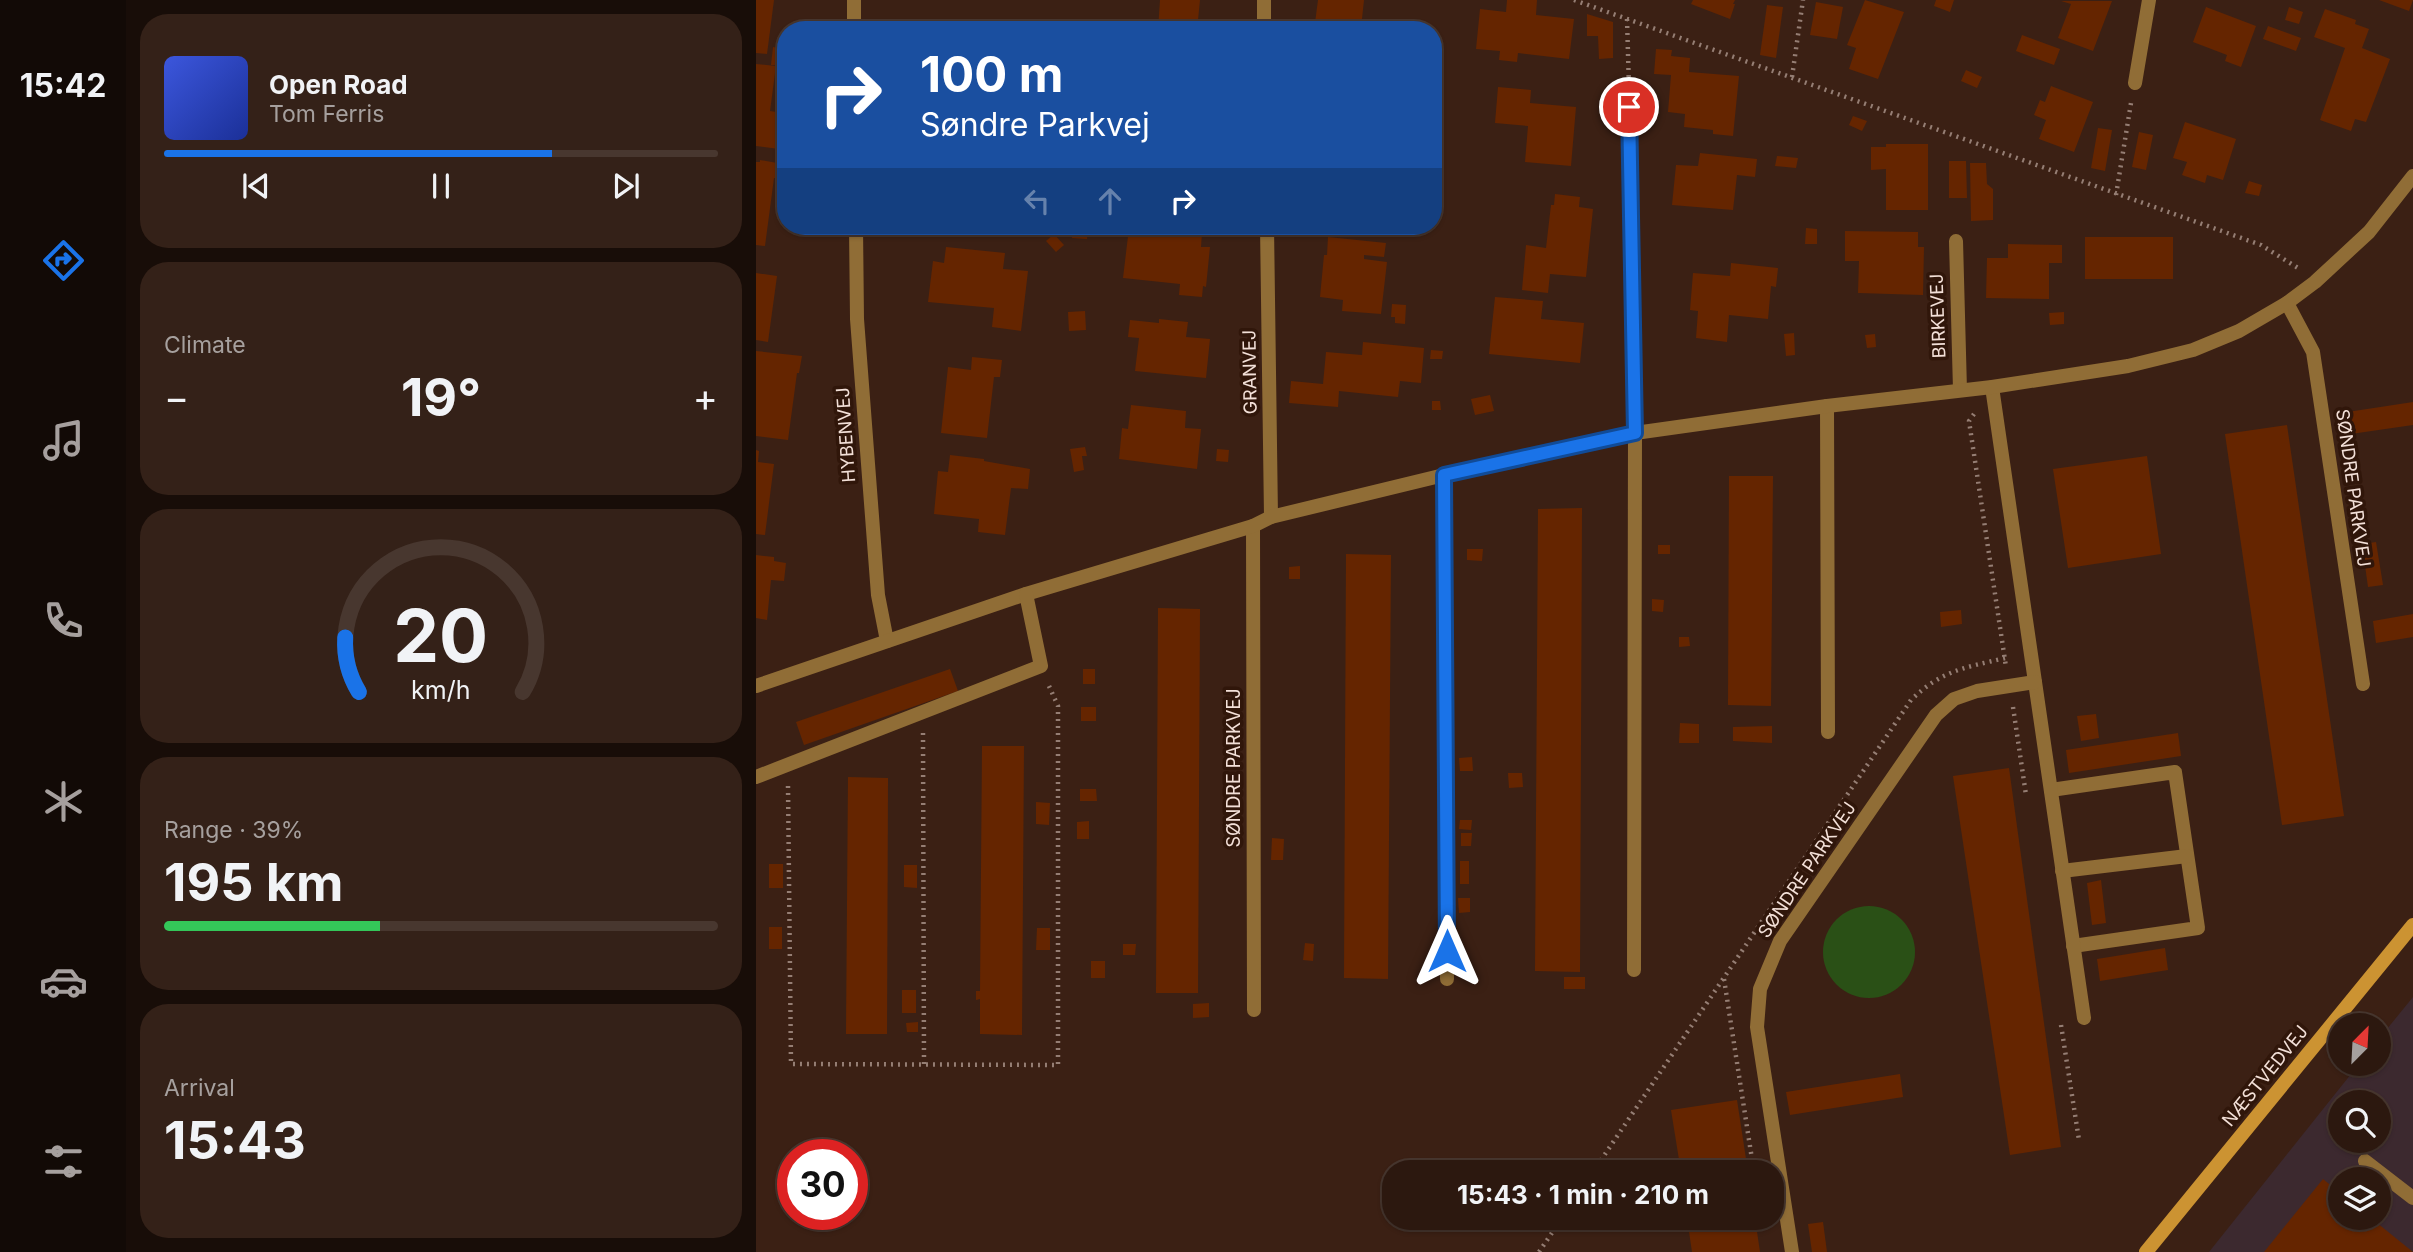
<!DOCTYPE html>
<html lang="en">
<head>
<meta charset="utf-8">
<style>
  :root { --surface:#2c180f; --page:#342118; --text:#f1f3f6; --muted:#a6a09e; --line:#48372f; --accent:#1a73e8 }
  body { margin:0; font-family:Inter,sans-serif; background:var(--page); color:var(--text); height:100vh; display:flex; flex-direction:column; font-size:26px; white-space:nowrap }
  * { box-sizing:border-box; margin:0 }
  p { font-size:23px; color:var(--muted) }
  .icon { flex:none; width:38px; height:38px; fill:none; stroke:currentColor; stroke-width:2; stroke-linecap:round; stroke-linejoin:round }
  .map { position:relative; flex:1; overflow:hidden }
  .sheet { display:flex; flex-direction:column; gap:14px; padding:14px; background:#180d08; width:630px }
  .sheet>* { flex:none }
  .guide { position:absolute; left:21px; top:21px; width:665px; height:214px; border-radius:28px; box-shadow:0 2px 5px #0004,0 0 0 2px var(--line); background:#1a4fa0; color:#fff; overflow:hidden }
  .needle { width:46px; rotate:24deg }
  .tools { position:absolute; left:1572px; top:1013px; display:grid; gap:14px }
  .tools a { display:grid; place-items:center; width:63px; height:63px; border-radius:50%; background:var(--surface); box-shadow:0 2px 5px #0004,0 0 0 2px var(--line); font-size:35px }
  .speed { position:absolute; left:21px; top:1139px; display:flex; gap:14px; font-size:35px; font-weight:700; text-align:center }
  .speed>* { display:grid; place-content:center; width:91px; height:91px; border-radius:50%; background:var(--surface); box-shadow:0 2px 5px #0004,0 0 0 2px var(--line); line-height:1 }
  .speed .limit { border:10px solid #d22; background:#fff; color:#111 }
  .pin { position:absolute; display:grid; place-items:center; width:60px; height:60px; color:#fff; margin:-30px; border:4px solid #fff; border-radius:50%; box-shadow:0 2px 7px #0007 }
  .me { position:absolute; width:77px; margin:-38px; rotate:0deg; stroke-linejoin:round; filter:drop-shadow(0 0 5px #0008) }
  .turn { display:flex; align-items:center; gap:24px; height:147px; padding:0 28px; font-size:32px }
  .turn .icon { width:91px; height:91px; stroke-width:2.5 }
  .turn b { display:block; font-size:49px; line-height:60px }
  .lanes { display:flex; align-items:center; height:66px; padding:0 28px; background:#0003; justify-content:center; gap:35px; direction:ltr }
  .lanes .off { opacity:.35 }
  .big { font-size:52px; font-weight:700; line-height:1.1 }
  .sheet .card { flex:1; display:flex; flex-direction:column; justify-content:center; gap:10px; min-width:0; padding:0 24px; border-radius:28px; background:var(--page) }
  .sheet .dial { align-items:center; gap:0 }
  .dial svg { height:182px; overflow:visible; fill:none; stroke:var(--line); stroke-width:7; stroke-linecap:round; text-anchor:middle }
  .dial text { fill:var(--text); stroke:none }
  .song { display:flex; align-items:center; gap:21px }
  .cover { width:84px; height:84px; border-radius:10px; background:linear-gradient(135deg,hsl(230 70% 55%),hsl(230 70% 35%)) }
  .played { height:7px; border-radius:4px; background:linear-gradient(90deg,var(--accent) 70%,var(--line) 70%) }
  .keys { display:flex; justify-content:space-around; direction:ltr }
  .heat { display:flex; justify-content:space-between; align-items:center; font-size:38px; direction:ltr }
  .charge { height:10px; border-radius:5px; background:linear-gradient(90deg,#34c759 39%,var(--line) 0) }
  .trip { position:absolute; left:626px; top:1160px; width:402px; height:70px; border-radius:28px; background:var(--surface); box-shadow:0 2px 5px #0004,0 0 0 2px var(--line); font-weight:700; line-height:70px; text-align:center }
  main { display:flex; flex:1; min-height:0 }
  .menu { display:flex; flex-direction:column; width:126px; justify-content:space-around; align-items:center; background:#120a06; color:var(--muted) }
  .menu .icon { width:49px; height:49px }
  .menu .on { color:var(--accent) }
  .menu b { font-size:32px; color:var(--text) }
  .map>svg:first-child { display:block }
  .industrial { fill:#3c292f; fill-rule:evenodd }
  .green { fill:#2a5016 }
  .building { fill:#652500 }
  .lines { fill:none; stroke-linecap:round; stroke-linejoin:round }
  .path { stroke:#957e74; stroke-width:4.5; stroke-dasharray:2 5; stroke-linecap:butt }
  .service { stroke:#906d36; stroke-width:14 }
  .minor { stroke:#906d36; stroke-width:14 }
  .secondary { stroke:#cc9332; stroke-width:14 }
  .route-casing { stroke:#114b97; stroke-width:18 }
  .route { stroke:#1a73e8; stroke-width:12 }
  .labels { text-anchor:middle; stroke-width:7; stroke-linejoin:round; paint-order:stroke }
  .street-label { font-size:18px; fill:#f3e0d8; stroke:#30160a }
</style>
</head>
<body>
<main>
<nav class="menu">
<b>15:42</b>
<svg class="icon on" aria-label="directions" viewBox="0 0 24 24"><path d="M12 3l9 9-9 9-9-9zM9 14v-3h6M13 9l2 2-2 2"/></svg>
<svg class="icon" aria-label="music" viewBox="0 0 24 24"><path d="M9 18V5l10-2v13"/><circle cx="6" cy="18" r="3"/><circle cx="16" cy="16" r="3"/></svg>
<svg class="icon" aria-label="phone" viewBox="0 0 24 24"><path d="M5 4h4l2 5-3 2q2 4 5 5l2-3 5 2v4C11 20 4 13 5 4z"/></svg>
<svg class="icon" aria-label="climate" viewBox="0 0 24 24"><path d="M12 3v18M4 7l16 10M4 17L20 7"/></svg>
<svg class="icon" aria-label="car" viewBox="0 0 24 24"><path d="M5 17H2v-5l4-1 3-4h7l3 4 3 1v5h-3M9 17h6M6 11h13"/><circle cx="7" cy="17" r="2"/><circle cx="17" cy="17" r="2"/></svg>
<svg class="icon" aria-label="filters" viewBox="0 0 24 24"><path d="M4 7h16M4 17h16"/><circle cx="9" cy="7" r="2"/><circle cx="15" cy="17" r="2"/></svg>
</nav>
<section class="sheet">
<div class="card">
<div class="song"><i class="cover"></i><div><b>Open Road</b><p>Tom Ferris</p></div></div>
<div class="played"></div>
<div class="keys"><svg class="icon" aria-label="previous" viewBox="0 0 24 24"><path d="M18 5L8 12l10 7zM5 5v14"/></svg><svg class="icon" aria-label="pause" viewBox="0 0 24 24"><path d="M8 5v14M16 5v14"/></svg><svg class="icon" aria-label="next" viewBox="0 0 24 24"><path d="M6 5l10 7-10 7zM19 5v14"/></svg></div>
</div>
<div class="card"><p>Climate</p>
<div class="heat"><a>−</a><b class="big">19°</b><a>+</a></div>
</div>
<div class="card dial"><svg viewBox="0 0 100 80">
<path d="M14 69A42 42 0 1 1 86 69"/>
<path d="M14 69A42 42 0 0 1 8 45" stroke="#1a73e8"/>
<text x="50" y="56" font-size="32" font-weight="700">20</text>
<text x="50" y="72" font-size="11">km/h</text>
</svg></div>
<div class="card"><p>Range · 39%</p><b class="big">195 km</b><div class="charge"></div></div>
<div class="card"><p>Arrival</p><b class="big">15:43</b></div>
</section>
<div class="map">
<svg width="1657" height="1252" viewBox="0 0 1657 1252">
  <rect width="100%" height="100%" fill="#3b2014"/>
  <path class="industrial" d="M1657 997V1252H1453L1603 1064H1622V1040ZM1584 1102H1622V1141H1584ZM1584 1180H1622V1218H1584Z"/>
  <circle class="green" cx="1113" cy="952" r="46"/>
  <g class="building">
    <polygon points="0,0 18,0 11,54 0,53"/>
    <polygon points="404,0 444,0 441,30 402,30"/>
    <polygon points="562,0 608,0 605,28 559,23"/>
    <polygon points="751,0 781,0 780,15 818,19 813,59 762,53 761,62 743,60 744,51 720,49 724,9 750,12"/>
    <polygon points="937,0 979,0 977,4 979,4 974,19 935,4"/>
    <polygon points="1109,0 1148,12 1122,79 1093,69 1100,48 1091,45"/>
    <polygon points="1180,0 1198,0 1194,12 1178,6"/>
    <polygon points="1623,0 1657,0 1653,11"/>
    <polygon points="1305,1 1356,1 1337,51 1302,38 1315,4"/>
    <polygon points="1060,2 1087,7 1081,39 1054,35"/>
    <polygon points="1011,5 1027,7 1020,58 1004,55"/>
    <polygon points="1450,7 1500,26 1485,67 1469,61 1471,55 1437,42"/>
    <polygon points="1533,7 1547,12 1543,24 1529,20"/>
    <polygon points="1569,9 1600,20 1599,24 1613,29 1606,48 1634,59 1610,122 1599,119 1595,131 1564,120 1589,48 1558,37"/>
    <polygon points="831,14 857,22 857,58 843,59 842,36 831,36"/>
    <polygon points="1512,26 1545,38 1540,51 1507,39"/>
    <polygon points="1266,35 1304,49 1298,65 1260,51"/>
    <polygon points="17,47 29,49 27,66 15,65"/>
    <polygon points="900,49 916,50 915,56 934,58 933,72 983,76 977,136 957,134 957,130 928,127 929,114 912,112 915,75 898,74"/>
    <polygon points="677,51 687,52 685,70 677,69"/>
    <polygon points="0,64 20,66 14,111 27,113 23,149 0,146"/>
    <polygon points="1210,70 1226,77 1221,88 1205,81"/>
    <polygon points="1295,86 1337,102 1318,152 1283,139 1290,120 1278,115 1284,100 1289,102"/>
    <polygon points="742,87 775,90 774,103 820,107 815,166 769,162 772,126 739,123"/>
    <polygon points="1097,116 1111,121 1106,131 1093,125"/>
    <polygon points="1429,122 1480,139 1467,180 1451,175 1449,183 1426,175 1431,162 1417,158"/>
    <polygon points="1342,128 1356,130 1349,171 1335,168"/>
    <polygon points="1383,132 1397,135 1390,170 1376,167"/>
    <polygon points="1130,144 1172,144 1172,210 1130,210 1130,169 1115,170 1115,147 1130,147"/>
    <polygon points="944,153 1001,159 999,177 981,175 977,210 916,205 920,165 942,166"/>
    <polygon points="1021,156 1042,158 1040,168 1019,166"/>
    <polygon points="4,160 27,164 25,179 18,178 9,246 0,245 0,162 4,162"/>
    <polygon points="1193,161 1210,161 1211,198 1193,198"/>
    <polygon points="1214,163 1230,163 1231,184 1237,189 1237,220 1215,221"/>
    <polygon points="1493,181 1506,185 1503,196 1489,193"/>
    <polygon points="799,194 824,197 823,207 837,209 830,277 794,274 792,293 766,290 770,245 790,248 795,205 798,205"/>
    <polygon points="317,226 332,226 331,239 316,238"/>
    <polygon points="373,228 446,233 445,247 454,247 450,287 447,286 446,297 423,295 424,284 367,278"/>
    <polygon points="1050,228 1061,229 1061,244 1049,244"/>
    <polygon points="1089,231 1162,232 1162,247 1168,247 1167,295 1102,293 1103,261 1089,261"/>
    <polygon points="298,234 308,245 300,252 290,241"/>
    <polygon points="572,237 630,243 628,257 608,255 608,259 631,262 625,314 586,311 587,300 564,297 568,255 571,255"/>
    <rect x="1329" y="237" width="88" height="42"/>
    <polygon points="1252,244 1306,245 1306,263 1293,263 1293,299 1230,298 1231,258 1252,258"/>
    <polygon points="190,247 249,253 247,269 272,271 265,331 236,327 238,308 172,302 177,261 188,263"/>
    <polygon points="975,263 1022,268 1020,287 1015,286 1012,319 973,315 971,342 940,338 942,311 934,310 937,273 974,276"/>
    <polygon points="0,273 21,276 12,342 0,340"/>
    <polygon points="739,297 787,301 785,319 828,323 824,363 733,354"/>
    <polygon points="636,304 650,305 649,324 639,323 639,317 635,317"/>
    <polygon points="329,311 330,330 313,331 312,312"/>
    <polygon points="1308,312 1308,324 1294,325 1293,313"/>
    <polygon points="403,319 432,322 430,337 454,339 450,378 379,371 383,338 372,337 374,320 403,323"/>
    <polygon points="1038,333 1039,355 1030,356 1028,334"/>
    <polygon points="1119,334 1120,347 1111,348 1109,335"/>
    <polygon points="607,342 668,348 665,383 644,381 642,397 583,391 582,407 533,403 535,381 567,384 570,352 606,355"/>
    <polygon points="675,350 687,351 686,359 674,359"/>
    <polygon points="0,351 46,356 43,373 41,373 32,440 0,436"/>
    <polygon points="216,357 246,360 244,377 238,377 231,438 185,433 192,367 215,370"/>
    <polygon points="734,395 738,411 719,415 715,399"/>
    <polygon points="676,401 684,401 685,410 676,410"/>
    <polygon points="1657,402 1657,425 1588,435 1585,413"/>
    <polygon points="375,405 430,411 429,428 445,429 441,469 363,459 366,428 372,429"/>
    <polygon points="1531,425 1588,816 1526,825 1469,434"/>
    <polygon points="329,447 331,456 326,456 328,470 318,472 314,449"/>
    <polygon points="461,449 473,450 472,462 460,461"/>
    <polygon points="0,450 3,451 2,462 18,464 9,535 0,534"/>
    <polygon points="194,455 228,459 228,461 274,469 272,489 255,488 249,535 222,532 223,519 178,514 182,471 192,472"/>
    <polygon points="1391,456 1405,554 1312,568 1297,469"/>
    <polygon points="973,476 1017,476 1015,706 972,705"/>
    <polygon points="826,508 824,972 779,971 782,509"/>
    <polygon points="1620,542 1627,585 1612,587 1606,544"/>
    <rect x="902" y="545" width="12" height="9"/>
    <polygon points="711,549 727,549 726,561 711,560"/>
    <polygon points="590,554 635,555 632,979 588,978"/>
    <polygon points="0,555 18,557 18,561 30,563 28,581 15,580 11,620 0,618"/>
    <polygon points="544,566 544,579 533,579 533,567"/>
    <polygon points="896,599 908,600 907,612 896,611"/>
    <polygon points="402,608 444,609 442,993 400,993"/>
    <polygon points="1205,610 1206,624 1185,627 1184,612"/>
    <polygon points="1657,614 1657,637 1620,643 1617,621"/>
    <polygon points="923,637 933,637 934,646 923,647"/>
    <polygon points="194,669 202,691 48,745 40,722"/>
    <rect x="327" y="669" width="12" height="15"/>
    <rect x="325" y="707" width="15" height="14"/>
    <polygon points="1340,714 1343,738 1325,741 1321,716"/>
    <polygon points="924,723 943,724 943,743 923,743"/>
    <polygon points="1016,726 1016,743 977,741 977,727"/>
    <polygon points="1422,733 1425,756 1313,773 1310,750"/>
    <polygon points="226,746 268,746 266,1035 224,1034 224,999 220,1000 220,991 224,991"/>
    <polygon points="716,757 717,771 704,771 703,758"/>
    <polygon points="1253,768 1305,1147 1254,1155 1197,776"/>
    <polygon points="752,773 766,773 767,787 753,788"/>
    <polygon points="92,777 132,778 131,1034 90,1034"/>
    <polygon points="324,789 340,789 341,801 324,801"/>
    <polygon points="280,802 294,803 293,825 280,824"/>
    <polygon points="704,820 716,820 715,830 703,829"/>
    <polygon points="333,821 333,839 321,839 321,822"/>
    <polygon points="705,833 716,833 715,846 705,846"/>
    <polygon points="516,838 528,839 527,860 515,860"/>
    <rect x="704" y="861" width="9" height="23"/>
    <rect x="13" y="864" width="14" height="24"/>
    <polygon points="148,865 161,865 161,888 148,887"/>
    <polygon points="1345,880 1350,923 1336,925 1331,883"/>
    <polygon points="702,898 714,898 714,912 703,913"/>
    <rect x="13" y="927" width="13" height="22"/>
    <polygon points="281,928 294,928 294,950 280,950"/>
    <polygon points="549,943 558,944 557,961 547,960"/>
    <polygon points="367,944 380,944 379,955 367,955"/>
    <polygon points="1409,948 1412,970 1344,981 1341,959"/>
    <rect x="335" y="961" width="14" height="17"/>
    <rect x="808" y="977" width="21" height="12"/>
    <rect x="146" y="990" width="14" height="23"/>
    <polygon points="453,1003 453,1017 437,1018 437,1004"/>
    <polygon points="162,1022 162,1032 151,1032 150,1023"/>
    <polygon points="1144,1074 1147,1097 1034,1115 1030,1092"/>
    <polygon points="981,1100 992,1172 925,1172 915,1110"/>
    <polygon points="1567,1179 1584,1193 1584,1218 1615,1218 1657,1252 1508,1252"/>
    <polygon points="931,1218 999,1218 1004,1252 936,1252"/>
    <polygon points="1067,1222 1071,1252 1056,1252 1052,1224"/>
  </g>
  <g class="lines">
    <g class="path">
      <polyline points="818,0 1505,245 1542,268"/>
      <polyline points="871,19 873,88"/>
      <polyline points="1036,77 1047,0"/>
      <polyline points="1360,195 1375,103"/>
      <polyline points="1218,414 1213,421 1250,667"/>
      <polyline points="1257,707 1270,795"/>
      <polyline points="167,733 168,1065"/>
      <polyline points="32,786 35,1064 302,1065 302,706 293,686"/>
      <polyline points="968,979 998,1172"/>
      <polyline points="1305,1025 1323,1140"/>
      <path d="M837 1172 1155 700C1186 670 1208 668 1249 658"/>
      <polyline points="783,1252 806,1218"/>
    </g>
    <g class="service">
      <polyline points="1295,790 1419,772 1442,928 1317,946"/>
      <polyline points="1306,871 1431,856"/>
      <polyline points="1609,1161 1657,1198"/>
    </g>
    <g class="minor">
      <polyline points="98,0 98,30"/>
      <polyline points="508,0 508,30"/>
      <polyline points="1379,83 1393,0"/>
      <polyline points="873,107 879,433 878,970"/>
      <polyline points="100,226 101,319 122,595 131,641"/>
      <polyline points="511,226 515,517"/>
      <polyline points="1200,241 1204,390"/>
      <polyline points="1531,303 1557,352 1607,684"/>
      <polyline points="1236,387 1328,1018"/>
      <polyline points="1071,406 1072,732"/>
      <polyline points="688,475 691,979"/>
      <polyline points="497,526 498,1010"/>
      <polyline points="0,686 270,594 497,526 515,517 688,475 879,433 1071,406 1236,387 1372,366 1437,350 1483,331 1531,303 1559,282 1613,232 1657,176"/>
      <polyline points="0,777 285,666 270,594"/>
      <polyline points="1036,1252 1001,1027 1004,989 1024,941 1180,715 1198,699 1221,691 1279,682"/>
    </g>
    <polyline class="secondary" points="1390,1252 1657,925"/>
  </g>
  <g class="lines">
    <g class="route-casing">
      <polyline id="route" points="691,951 688,475 879,433 873,107"/>
    </g>
    <use href="#route" class="route"/>
  </g>
  <g class="labels">
    <g class="street-label">
      <text transform="translate(1182 316) rotate(-92)" y="6">BIRKEVEJ</text>
      <text transform="translate(494 372) rotate(-91)" y="6">GRANVEJ</text>
      <text transform="translate(90 435) rotate(-94)" y="6">HYBENVEJ</text>
      <text transform="translate(1597 488) rotate(82)" y="6">SØNDRE PARKVEJ</text>
      <text transform="translate(478 768) rotate(-90)" y="6">SØNDRE PARKVEJ</text>
      <text transform="translate(1051 870) rotate(-56)" y="6">SØNDRE PARKVEJ</text>
      <text transform="translate(1509 1076) rotate(-51)" y="6">NÆSTVEDVEJ</text>
    </g>
  </g>
</svg>
<div class="tools">
<a><svg class="needle" viewBox="-14 -14 28 28"><path d="M0-13l5 13h-10z" fill="#e53935"/><path d="M0 13l5-13h-10z" fill="#a6a09e"/></svg></a>
<a><svg class="icon" aria-label="search" viewBox="0 0 24 24"><circle cx="10" cy="10" r="6"/><path d="M15 15l6 6"/></svg></a>
<a><svg class="icon" aria-label="layers" viewBox="0 0 24 24"><path d="M12 4l9 5-9 5-9-5zM3 14l9 5 9-5"/></svg></a>
</div>
<div class="speed"><div class="limit">30</div></div>
<div class="pin" style="left:873px;top:107px;background:#d93025"><svg class="icon" aria-label="arrive" viewBox="0 0 24 24"><path d="M6 21V4h12l-3 4 3 4H6"/></svg></div>
<svg class="me" style="left:691px;top:951px" viewBox="-20 -20 40 40"><path d="M0-17L14 15 0 8-14 15z" fill="#1a73e8" stroke="#fff" stroke-width="4"/></svg>
<div class="trip">15:43 · 1 min · 210 m</div>
<div class="guide">
<div class="turn"><svg class="icon" aria-label="right" viewBox="0 0 24 24"><path d="M7 20v-9h11M14 6l5 5-5 5"/></svg><div><b>100 m</b>Søndre Parkvej</div></div>
<div class="lanes"><svg class="icon off" aria-label="left" viewBox="0 0 24 24"><path d="M17 20v-9H6M10 6l-5 5 5 5"/></svg><svg class="icon off" aria-label="ahead" viewBox="0 0 24 24"><path d="M12 20V5M6 11l6-6 6 6"/></svg><svg class="icon" aria-label="right" viewBox="0 0 24 24"><path d="M7 20v-9h11M14 6l5 5-5 5"/></svg></div>
</div>
</div>
</main>
</body>
</html>
